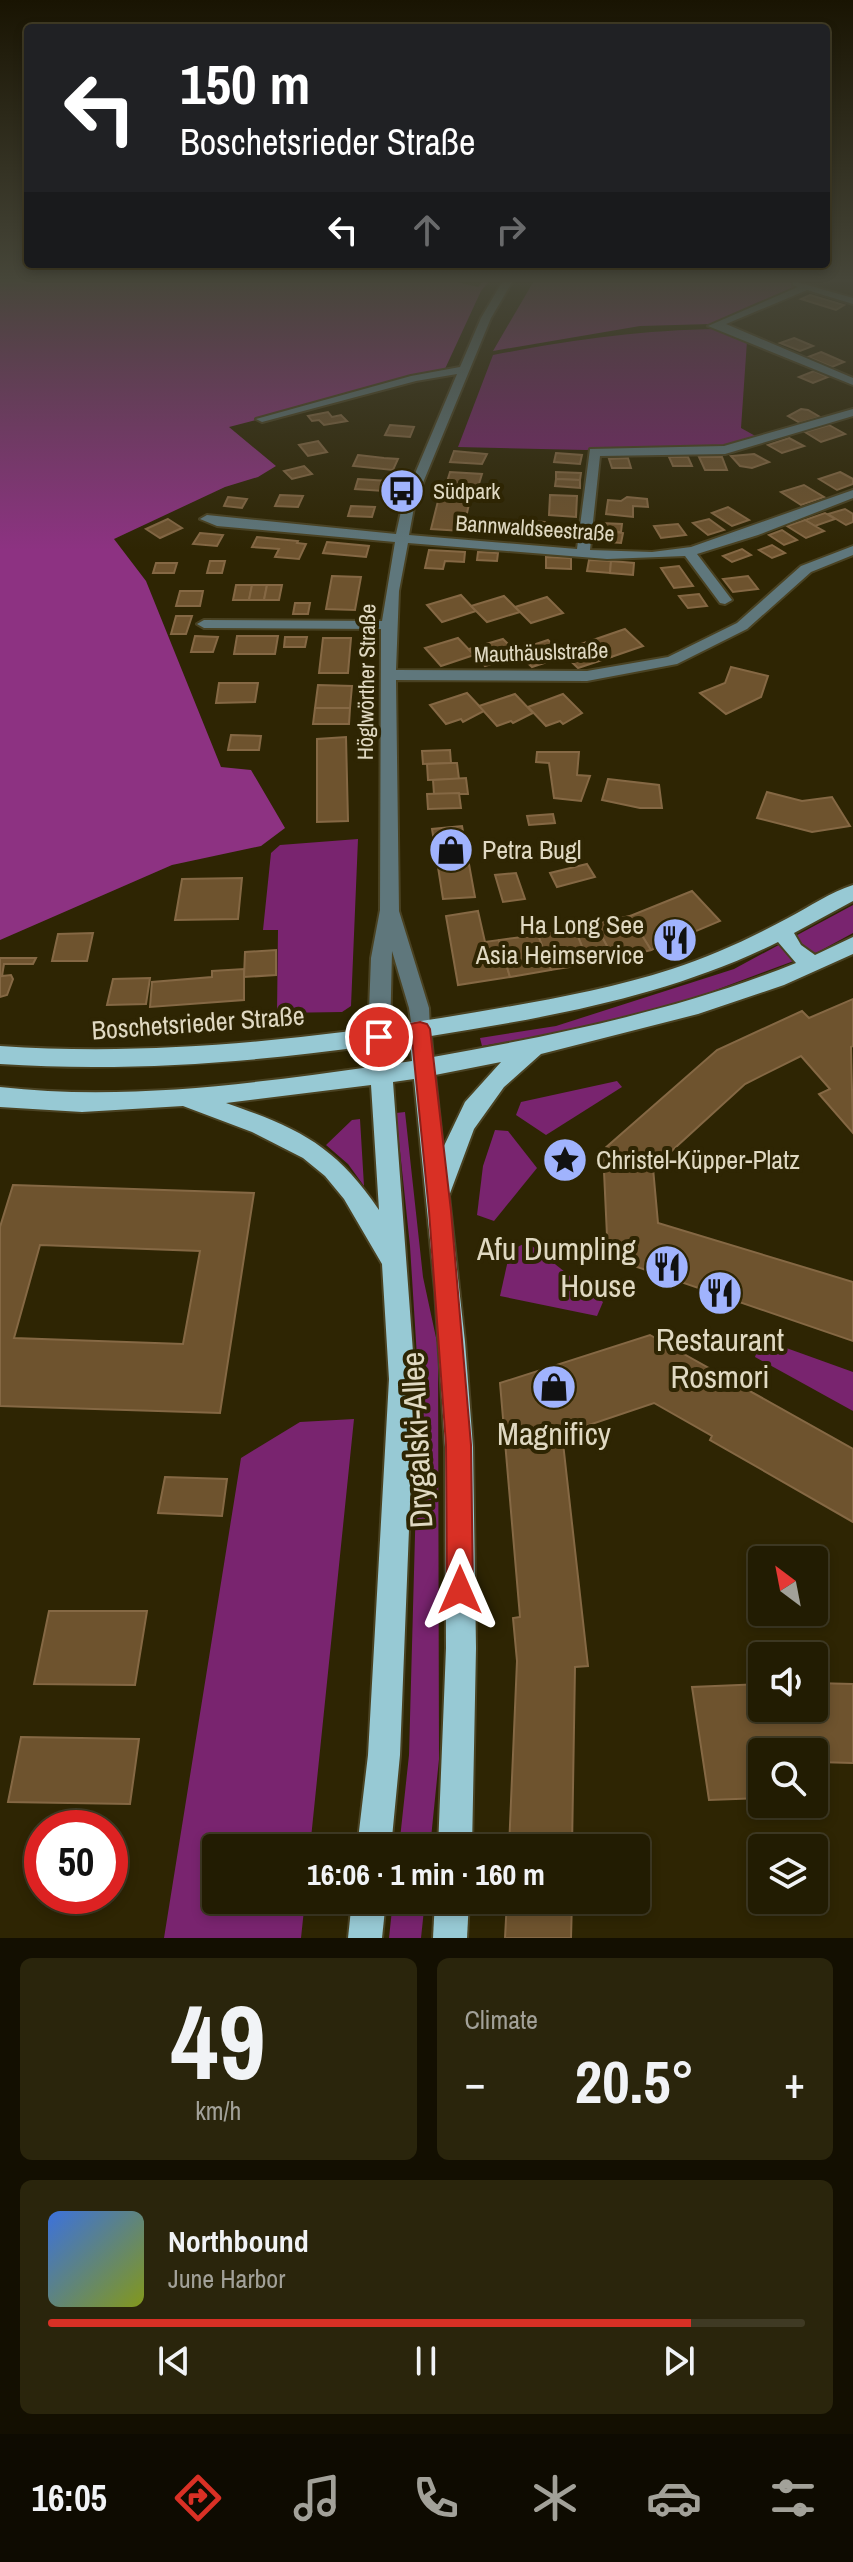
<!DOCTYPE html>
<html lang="en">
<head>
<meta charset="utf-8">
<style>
  :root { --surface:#221c02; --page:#2a250c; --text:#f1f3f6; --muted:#a2a199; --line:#3f3a24; --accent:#d93025 }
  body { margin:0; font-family:"Archivo Narrow",sans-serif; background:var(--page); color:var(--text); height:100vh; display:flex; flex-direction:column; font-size:30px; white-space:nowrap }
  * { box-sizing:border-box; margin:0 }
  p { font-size:26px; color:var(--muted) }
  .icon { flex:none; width:44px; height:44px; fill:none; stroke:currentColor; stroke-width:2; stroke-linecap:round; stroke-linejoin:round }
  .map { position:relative; height:1938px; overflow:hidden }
  .side { display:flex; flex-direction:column; gap:20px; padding:20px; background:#130f01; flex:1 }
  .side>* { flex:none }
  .guide { position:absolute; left:24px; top:24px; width:806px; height:244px; border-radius:8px; box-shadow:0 4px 12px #0003,0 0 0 2px var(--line); background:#202124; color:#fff; overflow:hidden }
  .needle { width:52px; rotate:328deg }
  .controls { position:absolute; left:748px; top:1546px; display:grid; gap:16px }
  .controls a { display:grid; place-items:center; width:80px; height:80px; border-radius:8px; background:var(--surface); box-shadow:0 4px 12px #0003,0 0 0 2px var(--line); font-size:40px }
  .speed { position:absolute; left:24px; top:1810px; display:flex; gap:16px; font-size:40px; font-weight:700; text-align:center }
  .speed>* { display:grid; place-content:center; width:104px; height:104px; border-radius:50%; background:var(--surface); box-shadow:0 4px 12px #0003,0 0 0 2px var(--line); line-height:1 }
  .speed .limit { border:12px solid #d22; background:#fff; color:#111 }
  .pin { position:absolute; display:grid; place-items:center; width:68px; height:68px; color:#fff; margin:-34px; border:4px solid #fff; border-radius:50%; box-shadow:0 2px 8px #0007 }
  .me { position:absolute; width:88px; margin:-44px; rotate:0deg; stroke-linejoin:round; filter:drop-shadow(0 0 6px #0008) }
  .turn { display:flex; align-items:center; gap:28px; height:168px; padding:0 24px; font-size:36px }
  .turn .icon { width:104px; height:104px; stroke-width:2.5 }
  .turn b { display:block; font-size:56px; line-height:68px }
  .lanes { display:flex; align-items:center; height:76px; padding:0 24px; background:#0003; justify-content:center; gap:40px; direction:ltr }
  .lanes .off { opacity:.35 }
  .big { font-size:60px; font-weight:700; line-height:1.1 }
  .side .tile { flex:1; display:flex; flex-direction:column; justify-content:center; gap:12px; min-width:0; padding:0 28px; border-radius:12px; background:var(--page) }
  .side .dial { align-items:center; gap:0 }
  .dial b { font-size:104px; line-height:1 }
  .song { display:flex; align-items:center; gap:24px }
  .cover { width:96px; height:96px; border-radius:12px; background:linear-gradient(135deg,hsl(220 70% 55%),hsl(70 70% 35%)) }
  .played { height:8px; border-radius:4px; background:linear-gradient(90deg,var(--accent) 85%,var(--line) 85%) }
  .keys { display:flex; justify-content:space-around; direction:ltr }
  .heat { display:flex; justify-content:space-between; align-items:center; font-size:44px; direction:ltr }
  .side .tiles { flex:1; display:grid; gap:20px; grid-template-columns:1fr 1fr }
  .tile:last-child { grid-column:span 2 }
  .trip { position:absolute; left:202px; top:1834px; width:448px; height:80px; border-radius:8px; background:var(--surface); box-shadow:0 4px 12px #0003,0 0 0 2px var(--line); font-weight:700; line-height:80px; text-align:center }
  .dock { display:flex; height:128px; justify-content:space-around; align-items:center; background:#0e0b01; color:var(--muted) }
  .dock .icon { width:56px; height:56px }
  .dock .current { color:var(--accent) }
  .dock b { font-size:36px; color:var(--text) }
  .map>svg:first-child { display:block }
  .green { fill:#79246f }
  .forest { fill:#8d3282 }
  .building { fill:#6e532e; stroke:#856844; stroke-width:2; fill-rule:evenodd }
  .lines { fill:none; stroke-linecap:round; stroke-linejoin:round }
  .minor-casing { stroke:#4a4222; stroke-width:4 }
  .major-casing { stroke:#4a4222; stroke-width:4 }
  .minor { fill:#5f777c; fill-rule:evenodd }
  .major { fill:#97c9d4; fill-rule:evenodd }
  .route { fill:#d93025; stroke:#8d1f18; stroke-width:2 }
  .labels { text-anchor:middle; stroke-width:8; stroke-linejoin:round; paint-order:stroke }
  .far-poi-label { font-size:22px; fill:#e0d9c2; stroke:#2e2503; text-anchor:start }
  .far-street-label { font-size:22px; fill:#e0d9c2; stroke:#2e2503 }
  .poi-label { font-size:26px; fill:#e0d9c2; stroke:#2e2503; text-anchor:start }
  .street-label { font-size:26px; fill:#e0d9c2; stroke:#2e2503 }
  .near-poi-label { font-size:32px; fill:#e0d9c2; stroke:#2e2503 }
  .near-street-label { font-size:32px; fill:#e0d9c2; stroke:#2e2503 }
</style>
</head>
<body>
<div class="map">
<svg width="853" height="1938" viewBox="0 0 853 1938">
  <rect width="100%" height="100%" fill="#2e2503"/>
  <g class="green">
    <path d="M719 329 747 341 741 428 759 438 717 447 586 450 458 447 493 355C571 340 639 330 719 329Z"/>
    <polygon points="358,839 351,1006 342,1012 277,1013 278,930 263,930 271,853 280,845"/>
    <polygon points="853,905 853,933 818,952 673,1006 558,1033 482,1046 480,1038 556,1026 734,969"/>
    <polygon points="617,1081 622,1087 546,1135 516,1115 521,1102"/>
    <polygon points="405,1112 423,1277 438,1347 439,1759 430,1848 399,1848 409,1755 419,1389 410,1246 396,1113"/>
    <polygon points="360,1119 364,1186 348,1164 326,1145 352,1120"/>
    <polygon points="495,1130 508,1131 537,1168 494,1221 477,1215 483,1166"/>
    <polygon points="527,1242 603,1302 597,1316 500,1296 510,1251"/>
    <polygon points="761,1339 853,1372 853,1411 755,1357"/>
    <polygon points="354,1419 310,1848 216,1848 216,1900 305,1900 301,1938 164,1938 241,1458 300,1422"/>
    <polygon points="393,1900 425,1900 421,1938 389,1938"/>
  </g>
  <g class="forest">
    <polygon points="0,279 445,279 478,287 485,279 491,279 481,291 444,371 229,427 276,466 258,477 225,487 114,539 146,581 221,767 251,770 285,828 261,846 172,865 0,940"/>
    <polygon points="535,279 786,279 803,287 710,324 640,326 493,351"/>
  </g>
  <g class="building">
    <polygon points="810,295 844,305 836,310 801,299"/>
    <polygon points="794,338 813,346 800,351 780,343"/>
    <polygon points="821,352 844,362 832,367 808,357"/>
    <polygon points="814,371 828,377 813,383 799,377"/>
    <polygon points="801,409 808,410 820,417 800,423 788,416"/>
    <polygon points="328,412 332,417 341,415 347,421 324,425 319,420 312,421 308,416"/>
    <polygon points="390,425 414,427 410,437 385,435"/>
    <polygon points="829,425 845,434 821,442 805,432"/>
    <polygon points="789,438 804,446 782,453 768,445"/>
    <polygon points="318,441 327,452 308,456 299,445"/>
    <polygon points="454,451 487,454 482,464 450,462"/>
    <polygon points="556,453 582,455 580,464 554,462"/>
    <polygon points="754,454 769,462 752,468 740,466 731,456"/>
    <polygon points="358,455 384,458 398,459 393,470 353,466"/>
    <polygon points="669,457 688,457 692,466 673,466"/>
    <polygon points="699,457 722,457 727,470 705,470"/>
    <polygon points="628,458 631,468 612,468 609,459"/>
    <polygon points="304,466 312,474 292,479 284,471"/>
    <polygon points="450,472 482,474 478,487 446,485"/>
    <polygon points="556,472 581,473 580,480 556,479"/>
    <polygon points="840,472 853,479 853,484 837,490 819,479"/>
    <polygon points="358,479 388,481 384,491 355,489"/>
    <polygon points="556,479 580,480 580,488 555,486"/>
    <polygon points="804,485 824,497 801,505 781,492"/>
    <polygon points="440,493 471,495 463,531 431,529"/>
    <polygon points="280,495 303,496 298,507 275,506"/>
    <polygon points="550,495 577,496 576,517 549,515"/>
    <polygon points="228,497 247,499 242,508 224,506"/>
    <polygon points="627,497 647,499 648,507 633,506 633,517 606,514 608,500 621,501"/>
    <polygon points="351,506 375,507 372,517 348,516"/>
    <polygon points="728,507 749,520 732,526 712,513"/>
    <polygon points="845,509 853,514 853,522 846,525 828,514"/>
    <polygon points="825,513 835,519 815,526 805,520"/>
    <polygon points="168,519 182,528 160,538 146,529"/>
    <polygon points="487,519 515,521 512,535 484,533"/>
    <polygon points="709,519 724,530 708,535 693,523"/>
    <polygon points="805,520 815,526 824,531 806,538 787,526"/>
    <polygon points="529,521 545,522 545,537 529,537"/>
    <polygon points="601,523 622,524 621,532 600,531"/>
    <polygon points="678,524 686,535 661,538 654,526"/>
    <polygon points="599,530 623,533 621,543 597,541"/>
    <polygon points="782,530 797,540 784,545 769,535"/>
    <polygon points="200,533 223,535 217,546 193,544"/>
    <polygon points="257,537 298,541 297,543 306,544 299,559 275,557 279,549 252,547"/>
    <polygon points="327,542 369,546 366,557 323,553"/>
    <polygon points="772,545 785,553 772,558 759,550"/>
    <polygon points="742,549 751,555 732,562 723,556"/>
    <polygon points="429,550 465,552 464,562 445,561 443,569 425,568"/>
    <polygon points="478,552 498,553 497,561 477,560"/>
    <polygon points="546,557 571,558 571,569 546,568"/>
    <polygon points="589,560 611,561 610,573 587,571"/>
    <polygon points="210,561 225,561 222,573 207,573"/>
    <polygon points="611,561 634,563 633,575 610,573"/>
    <polygon points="156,563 177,563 174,573 153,573"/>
    <polygon points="679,566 693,586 674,588 661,568"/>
    <polygon points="332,576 361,577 355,610 326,609"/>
    <polygon points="748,576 758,589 733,592 723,579"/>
    <polygon points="236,585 252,585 249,600 233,600"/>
    <polygon points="252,585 267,585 264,600 249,600"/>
    <polygon points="267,585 282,585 279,600 264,600"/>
    <polygon points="180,591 203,591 200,606 176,606"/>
    <polygon points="699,594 707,606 688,608 679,596"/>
    <polygon points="461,595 476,611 442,622 427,605"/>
    <polygon points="504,596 520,612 487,622 471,606"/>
    <polygon points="547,597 563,613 531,623 515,607"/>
    <polygon points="295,603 310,603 308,614 293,614"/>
    <polygon points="176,616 192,616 186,634 171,634"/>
    <polygon points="625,629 643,646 611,657 593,640"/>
    <polygon points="195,636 218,637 213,652 191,652"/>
    <polygon points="237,636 278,636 275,654 234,654"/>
    <polygon points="285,637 307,637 305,647 284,647"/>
    <polygon points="323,638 351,638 348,673 319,673"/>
    <polygon points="458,638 474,655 441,666 425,648"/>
    <polygon points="503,639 519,655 485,666 469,649"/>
    <polygon points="548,640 565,656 532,667 515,651"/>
    <polygon points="593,640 611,657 578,668 560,651"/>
    <polygon points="731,667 768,676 761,697 726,714 700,693 725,683"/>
    <polygon points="219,683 258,683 255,702 216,703"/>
    <polygon points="318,685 352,686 350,708 315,708"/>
    <polygon points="467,693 484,711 463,722 461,719 446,724 430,705"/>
    <polygon points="515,694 533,713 513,723 511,721 497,726 479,706"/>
    <polygon points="563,694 582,713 563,724 560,721 546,726 528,707"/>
    <polygon points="315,708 350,708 349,724 313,724"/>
    <polygon points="231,735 261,736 259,750 228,750"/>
    <polygon points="346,737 348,821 317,822 317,739"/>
    <polygon points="450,750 451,763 423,764 422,751"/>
    <polygon points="537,752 579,752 577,775 590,776 581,801 554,798 549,763 536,762"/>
    <polygon points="451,763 457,763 459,779 428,780 427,764"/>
    <polygon points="466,778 468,794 434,794 433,780"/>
    <polygon points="608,779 659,785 662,808 640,808 602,800"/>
    <polygon points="767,792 802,801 832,797 850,826 812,832 757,818"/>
    <polygon points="459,793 461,808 428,809 427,794"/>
    <polygon points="553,814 555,823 529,825 527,816"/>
    <polygon points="462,826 475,897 443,899 432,829"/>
    <polygon points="587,864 595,877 557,887 550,873"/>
    <polygon points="516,873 525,899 503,902 495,875"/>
    <polygon points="242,878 238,919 175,920 182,879"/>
    <polygon points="692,891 720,921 651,950 630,916"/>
    <polygon points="478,911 485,942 499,940 510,977 458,985 446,916"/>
    <polygon points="630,916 651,950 614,959 595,924"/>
    <polygon points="595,924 614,959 589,964 575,929"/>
    <polygon points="575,929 589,964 551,970 538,935"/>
    <polygon points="93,933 87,961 52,961 58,934"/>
    <polygon points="538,935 551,970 510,977 499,940"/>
    <polygon points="276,950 276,975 244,977 245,952"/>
    <polygon points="0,958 36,958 33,964 4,964 2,976 11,975 13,979 7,995 0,997"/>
    <polygon points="244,969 244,1000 150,1007 152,982 212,977 212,971"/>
    <polygon points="150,978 146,1004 107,1005 113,979"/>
    <polygon points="853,999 853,1046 851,1047 853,1133 819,1094 830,1089 801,1056 745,1084 653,1168 658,1223 853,1282 853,1341 608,1257 603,1150 717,1050 802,1011 809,1018"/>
    <path d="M13 1185 254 1193 220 1413 0 1406V1227ZM40 1245 200 1251 183 1344 14 1338Z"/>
    <polygon points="650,1335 853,1449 853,1522 710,1440 712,1436 654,1403 562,1434 588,1666 575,1667 572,1848 509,1848 517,1661 513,1618 520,1617 500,1383"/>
    <polygon points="165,1477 227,1479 222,1516 158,1513"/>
    <polygon points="49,1611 147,1611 135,1685 34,1684"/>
    <polygon points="814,1683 853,1684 853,1763 817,1762 822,1796 814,1796 814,1752 762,1752 762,1798 709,1800 692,1687 762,1684 762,1708 814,1708"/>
    <polygon points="21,1737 139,1739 130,1804 8,1802"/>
    <polygon points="507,1900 572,1900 571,1938 505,1938"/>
  </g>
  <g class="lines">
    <g class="minor-casing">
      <g id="minor">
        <polygon points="504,279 514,279 491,318 415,502 409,535 577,549 590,449 724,446 853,409 853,416 725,454 600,456 590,550 652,552 691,547 853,490 853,498 758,535 697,554 732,600 725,604 720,603 685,556 607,559 408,543 399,591 396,670 587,671 668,657 737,623 801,566 853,546 853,555 811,572 747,629 677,664 587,681 396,680 399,911 429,1008 430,1029 427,1035 420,1038 413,1035 409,1008 392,951 390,1037 386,1043 379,1046 372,1043 368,1037 371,958 380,910 381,629 204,628 197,624 204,620 382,621 395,542 217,526 200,519 207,515 396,534 403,502 457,374 416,381 262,422 256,419 411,376 460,367 481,318"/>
        <polygon points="793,281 853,298 853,304 807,290 726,324 853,378 853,385 708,326 798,287 793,285"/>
      </g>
    </g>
    <g class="major-casing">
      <g id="major">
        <path d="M853 885V901L794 933 801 945 815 955 853 937V954L784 985 698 1014 541 1054 504 1087 474 1129 449 1196 465 1342 473 1447 476 1648 472 1848H438L446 1648 445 1447 435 1290 414 1079 393 1082 415 1379 400 1755 391 1848H357L368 1755 389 1379 382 1264 344 1199 325 1176 303 1158 252 1132 183 1106 82 1112 0 1107V1087C122 1101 249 1084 370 1067L369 1046C246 1063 124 1072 0 1064V1046C149 1056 294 1041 441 1018 518 1005 597 993 672 969 712 956 751 938 788 918 809 907 831 892 853 885ZM778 942 796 963C680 1010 556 1035 433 1057L431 1036C550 1017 669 996 778 942ZM410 1040 412 1061 392 1064 390 1043ZM501 1062 465 1102 443 1148 435 1075ZM371 1085 379 1210C335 1145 298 1128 226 1103Z"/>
        <polygon points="352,1900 386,1900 382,1938 348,1938"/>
        <polygon points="435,1900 469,1900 467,1938 433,1938"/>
      </g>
    </g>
    <use href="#minor" class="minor"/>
    <use href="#major" class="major"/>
  </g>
  <linearGradient id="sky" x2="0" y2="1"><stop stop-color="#191402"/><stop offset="0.51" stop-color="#464639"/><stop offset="1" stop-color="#464639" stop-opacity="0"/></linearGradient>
  <rect width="853" height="550" fill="url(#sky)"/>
  <polygon class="route" points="420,1022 427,1024 430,1029 451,1211 471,1445 473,1590 470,1600 460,1603 450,1600 447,1590 446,1445 429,1211 412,1039 379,1045 372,1042 370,1037 372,1031"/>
  <defs>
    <g id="bus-disc" transform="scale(2.3)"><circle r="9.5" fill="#a0b3fd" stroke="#2e2503"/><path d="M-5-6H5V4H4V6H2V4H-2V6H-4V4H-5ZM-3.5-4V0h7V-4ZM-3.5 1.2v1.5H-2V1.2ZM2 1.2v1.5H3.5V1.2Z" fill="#111"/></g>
    <g id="shop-disc" transform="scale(2.3)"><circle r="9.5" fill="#a0b3fd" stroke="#2e2503"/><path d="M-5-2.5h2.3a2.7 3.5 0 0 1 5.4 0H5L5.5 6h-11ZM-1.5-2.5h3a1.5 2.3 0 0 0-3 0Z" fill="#111"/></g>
    <g id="restaurant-disc" transform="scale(2.3)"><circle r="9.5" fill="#a0b3fd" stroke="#2e2503"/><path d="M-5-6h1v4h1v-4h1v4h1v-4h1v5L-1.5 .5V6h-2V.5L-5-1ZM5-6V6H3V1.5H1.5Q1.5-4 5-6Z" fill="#111"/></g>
    <g id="sight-disc" transform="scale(2.3)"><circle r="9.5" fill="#a0b3fd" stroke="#2e2503"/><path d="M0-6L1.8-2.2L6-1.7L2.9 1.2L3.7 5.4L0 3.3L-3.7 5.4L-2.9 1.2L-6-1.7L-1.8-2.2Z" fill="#111"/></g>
  </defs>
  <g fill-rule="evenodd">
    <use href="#bus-disc" x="402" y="491"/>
    <use href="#shop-disc" x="451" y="850"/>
    <use href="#restaurant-disc" x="675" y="940"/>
    <use href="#sight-disc" x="565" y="1160"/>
    <use href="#restaurant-disc" x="667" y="1267"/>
    <use href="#restaurant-disc" x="720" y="1293"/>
    <use href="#shop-disc" x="554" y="1387"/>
  </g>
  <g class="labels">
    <g class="far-poi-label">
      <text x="433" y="499">Südpark</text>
    </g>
    <g class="far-street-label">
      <text transform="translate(535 528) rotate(4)" y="8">Bannwaldseestraße</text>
      <text transform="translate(541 652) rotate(-2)" y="8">Mauthäuslstraße</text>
      <text transform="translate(366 682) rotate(-89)" y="8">Höglwörther Straße</text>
    </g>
    <g class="poi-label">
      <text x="482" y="859">Petra Bugl</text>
      <text x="644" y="934" text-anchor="end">Ha Long See<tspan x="644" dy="30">Asia Heimservice</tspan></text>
      <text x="596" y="1169">Christel-Küpper-Platz</text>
    </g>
    <g class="street-label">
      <text transform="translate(198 1023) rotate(-4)" y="9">Boschetsrieder Straße</text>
    </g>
    <g class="near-poi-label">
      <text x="636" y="1260" text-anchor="end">Afu Dumpling<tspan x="636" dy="37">House</tspan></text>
      <text x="720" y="1351">Restaurant<tspan x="720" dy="37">Rosmori</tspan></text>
      <text x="554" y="1445">Magnificy</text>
    </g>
    <g class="near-street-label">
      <text transform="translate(417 1440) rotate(-93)" y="11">Drygalski-Allee</text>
    </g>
  </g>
</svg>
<div class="controls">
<a><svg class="needle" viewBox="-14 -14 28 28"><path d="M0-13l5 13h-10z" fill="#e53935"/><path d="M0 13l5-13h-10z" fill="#a2a199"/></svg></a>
<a><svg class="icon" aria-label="sound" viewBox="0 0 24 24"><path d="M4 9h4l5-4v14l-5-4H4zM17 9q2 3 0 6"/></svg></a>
<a><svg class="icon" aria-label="search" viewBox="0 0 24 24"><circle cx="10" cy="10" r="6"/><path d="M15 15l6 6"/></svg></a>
<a><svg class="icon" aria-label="layers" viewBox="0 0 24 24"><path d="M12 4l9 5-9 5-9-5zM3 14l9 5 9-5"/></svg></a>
</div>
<div class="speed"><div class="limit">50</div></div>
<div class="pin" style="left:379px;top:1037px;background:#d93025"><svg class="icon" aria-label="arrive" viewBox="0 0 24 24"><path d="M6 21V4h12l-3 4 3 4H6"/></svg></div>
<svg class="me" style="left:460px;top:1590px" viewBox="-20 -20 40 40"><path d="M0-17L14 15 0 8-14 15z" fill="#d93025" stroke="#fff" stroke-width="4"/></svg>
<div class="trip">16:06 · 1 min · 160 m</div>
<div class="guide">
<div class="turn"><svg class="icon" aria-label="left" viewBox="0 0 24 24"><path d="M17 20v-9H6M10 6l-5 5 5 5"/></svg><div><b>150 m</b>Boschetsrieder Straße</div></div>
<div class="lanes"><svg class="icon" aria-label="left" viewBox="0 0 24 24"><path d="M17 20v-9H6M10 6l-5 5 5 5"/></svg><svg class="icon off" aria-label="ahead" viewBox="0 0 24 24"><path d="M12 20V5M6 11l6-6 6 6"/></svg><svg class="icon off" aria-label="right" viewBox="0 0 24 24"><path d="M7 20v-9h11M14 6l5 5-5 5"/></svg></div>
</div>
</div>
<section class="side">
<div class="tiles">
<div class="tile dial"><b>49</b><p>km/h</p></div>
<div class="tile"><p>Climate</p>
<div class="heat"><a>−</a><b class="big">20.5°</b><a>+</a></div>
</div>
<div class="tile">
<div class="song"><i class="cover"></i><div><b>Northbound</b><p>June Harbor</p></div></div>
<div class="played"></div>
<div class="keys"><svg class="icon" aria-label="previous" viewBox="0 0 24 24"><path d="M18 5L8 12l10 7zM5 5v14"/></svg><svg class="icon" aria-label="pause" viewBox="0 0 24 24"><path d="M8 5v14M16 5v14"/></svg><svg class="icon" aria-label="next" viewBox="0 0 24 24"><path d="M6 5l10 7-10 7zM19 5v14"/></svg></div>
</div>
</div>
</section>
<nav class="dock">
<b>16:05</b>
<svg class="icon current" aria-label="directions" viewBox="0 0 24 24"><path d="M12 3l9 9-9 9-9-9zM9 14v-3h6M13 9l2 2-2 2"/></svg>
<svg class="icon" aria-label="music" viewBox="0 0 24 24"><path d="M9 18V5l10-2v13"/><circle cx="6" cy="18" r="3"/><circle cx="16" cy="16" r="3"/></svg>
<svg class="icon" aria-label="phone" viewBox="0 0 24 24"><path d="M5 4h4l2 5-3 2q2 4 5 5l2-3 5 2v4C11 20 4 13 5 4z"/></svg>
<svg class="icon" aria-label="climate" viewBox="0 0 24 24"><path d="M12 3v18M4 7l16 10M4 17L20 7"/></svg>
<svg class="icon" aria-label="car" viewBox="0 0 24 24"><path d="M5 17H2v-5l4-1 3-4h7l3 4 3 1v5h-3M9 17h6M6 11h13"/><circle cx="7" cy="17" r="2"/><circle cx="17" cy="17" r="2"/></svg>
<svg class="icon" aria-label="filters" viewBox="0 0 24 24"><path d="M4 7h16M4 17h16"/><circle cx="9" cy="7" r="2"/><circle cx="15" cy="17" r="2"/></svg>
</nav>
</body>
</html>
